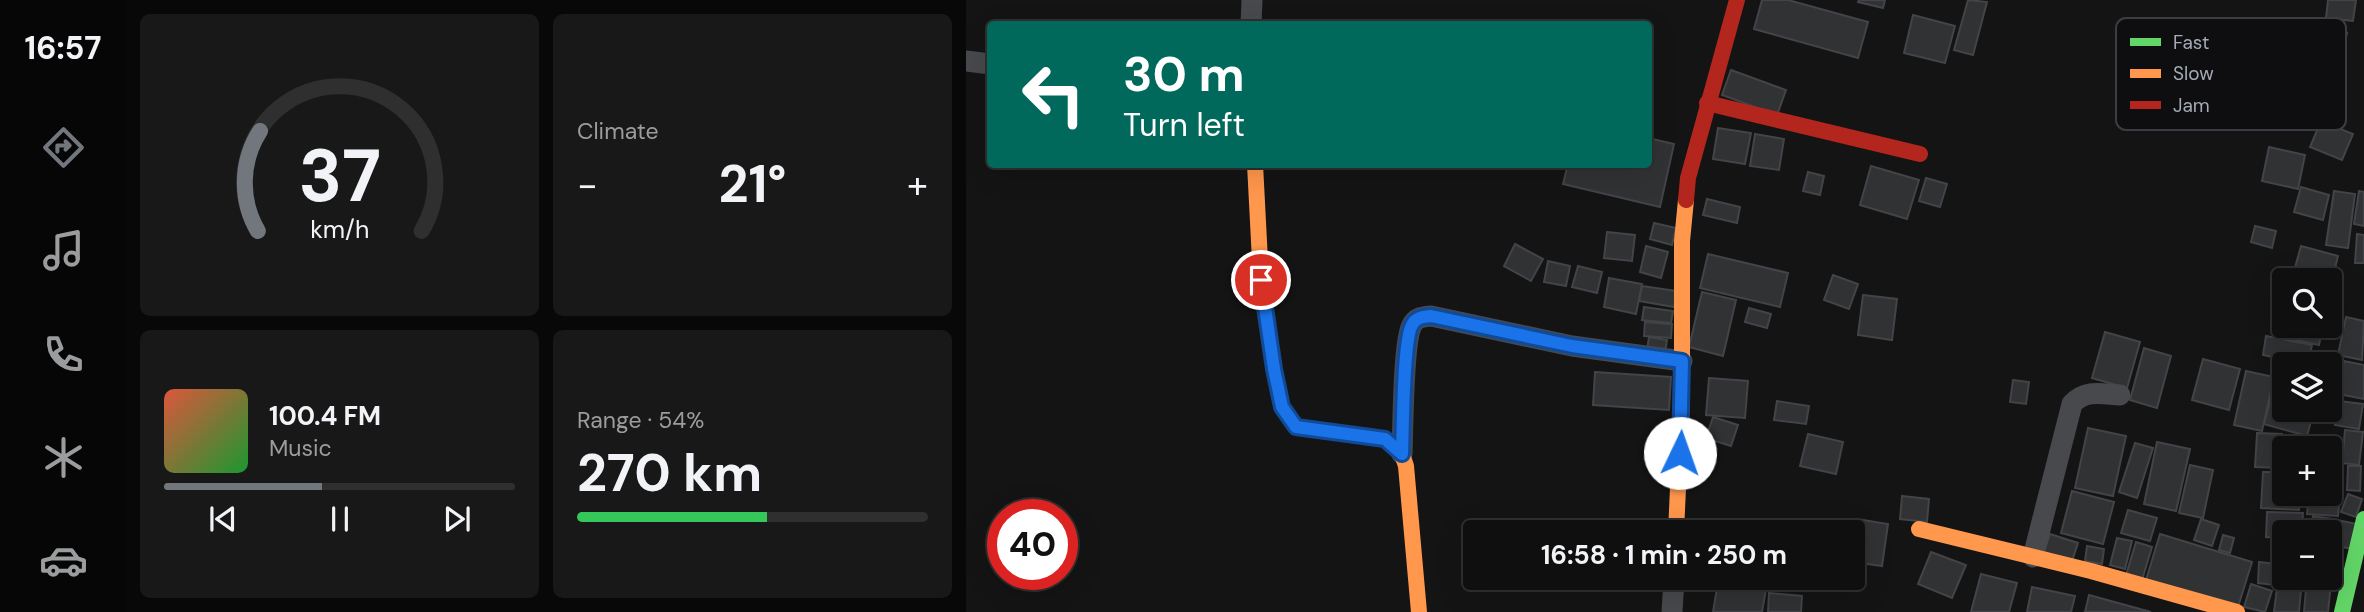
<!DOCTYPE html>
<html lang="en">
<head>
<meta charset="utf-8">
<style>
  :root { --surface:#0f0f0f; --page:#181818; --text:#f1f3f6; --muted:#9b9c9e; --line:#2f2f2f; --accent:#72767d }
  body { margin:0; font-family:"DM Sans",sans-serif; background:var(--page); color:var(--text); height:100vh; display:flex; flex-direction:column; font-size:26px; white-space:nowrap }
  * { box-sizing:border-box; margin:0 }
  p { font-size:23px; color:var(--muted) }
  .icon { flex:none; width:38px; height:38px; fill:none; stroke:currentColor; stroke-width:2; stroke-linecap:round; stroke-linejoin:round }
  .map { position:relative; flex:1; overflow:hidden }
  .details { display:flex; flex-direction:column; gap:14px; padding:14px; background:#080808; width:840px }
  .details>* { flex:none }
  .hud { position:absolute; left:21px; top:21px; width:665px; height:147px; border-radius:7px; box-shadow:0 7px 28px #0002,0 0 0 2px var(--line); background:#00695c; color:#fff; overflow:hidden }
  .controls { position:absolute; left:1306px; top:268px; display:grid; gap:14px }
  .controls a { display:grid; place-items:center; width:70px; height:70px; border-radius:7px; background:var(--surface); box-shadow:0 7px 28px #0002,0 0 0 2px var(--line); font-size:35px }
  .speed { position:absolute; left:21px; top:499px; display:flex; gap:14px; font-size:35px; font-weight:700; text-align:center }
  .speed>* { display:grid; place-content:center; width:91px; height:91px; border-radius:50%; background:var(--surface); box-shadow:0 7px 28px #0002,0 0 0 2px var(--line); line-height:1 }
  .speed .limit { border:10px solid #d22; background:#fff; color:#111 }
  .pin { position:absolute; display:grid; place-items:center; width:60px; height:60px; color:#fff; margin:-30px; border:4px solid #fff; border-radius:50%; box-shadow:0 2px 7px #0007 }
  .me { position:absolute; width:77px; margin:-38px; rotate:3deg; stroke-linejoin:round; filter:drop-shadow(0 0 5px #0008) }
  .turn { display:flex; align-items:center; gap:24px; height:147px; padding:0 21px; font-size:32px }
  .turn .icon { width:91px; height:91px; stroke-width:2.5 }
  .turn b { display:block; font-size:49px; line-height:60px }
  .big { font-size:52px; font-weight:700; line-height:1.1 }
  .details .tile { flex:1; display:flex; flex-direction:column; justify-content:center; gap:10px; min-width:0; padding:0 24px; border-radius:10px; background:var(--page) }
  .details .dial { align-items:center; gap:0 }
  .dial svg { height:182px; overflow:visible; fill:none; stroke:var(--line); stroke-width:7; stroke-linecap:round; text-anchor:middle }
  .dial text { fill:var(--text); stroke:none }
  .song { display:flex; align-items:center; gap:21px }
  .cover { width:84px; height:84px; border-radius:10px; background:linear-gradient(135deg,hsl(10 70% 55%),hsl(130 70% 35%)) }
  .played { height:7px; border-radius:4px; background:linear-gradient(90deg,var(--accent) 45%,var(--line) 45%) }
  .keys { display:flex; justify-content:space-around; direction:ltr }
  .heat { display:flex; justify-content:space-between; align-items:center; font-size:38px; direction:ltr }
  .charge { height:10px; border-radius:5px; background:linear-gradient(90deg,#34c759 54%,var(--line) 0) }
  .details .tiles { flex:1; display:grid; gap:14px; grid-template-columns:repeat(2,1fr) }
  .trip { position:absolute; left:497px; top:520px; width:402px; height:70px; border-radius:7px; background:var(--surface); box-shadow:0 7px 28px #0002,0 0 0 2px var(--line); font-weight:700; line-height:70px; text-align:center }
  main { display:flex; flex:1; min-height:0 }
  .dock { display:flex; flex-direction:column; width:126px; justify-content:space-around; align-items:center; background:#060606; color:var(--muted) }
  .dock .icon { width:49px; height:49px }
  .dock .current { color:var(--accent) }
  .dock b { font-size:32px; color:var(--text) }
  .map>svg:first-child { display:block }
  .building { fill:#313234; stroke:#424448; stroke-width:2 }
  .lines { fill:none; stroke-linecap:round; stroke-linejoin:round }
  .street { stroke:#48494d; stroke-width:21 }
  .fast { stroke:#63d668; stroke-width:16 }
  .slow { stroke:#ff974d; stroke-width:16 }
  .jam { stroke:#b3261e; stroke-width:16 }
  .route-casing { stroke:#114b97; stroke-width:18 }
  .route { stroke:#1a73e8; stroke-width:12 }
  .key { fill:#0e0e10; stroke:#3b3d42; stroke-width:2 }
  .key-label { font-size:19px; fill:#a4abb6 }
</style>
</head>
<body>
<main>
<nav class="dock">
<b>16:57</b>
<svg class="icon current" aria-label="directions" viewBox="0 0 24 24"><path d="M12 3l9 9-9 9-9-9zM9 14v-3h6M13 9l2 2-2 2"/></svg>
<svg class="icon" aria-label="music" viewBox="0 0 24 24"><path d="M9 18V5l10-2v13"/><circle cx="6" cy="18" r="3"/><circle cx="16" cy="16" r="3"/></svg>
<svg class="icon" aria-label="phone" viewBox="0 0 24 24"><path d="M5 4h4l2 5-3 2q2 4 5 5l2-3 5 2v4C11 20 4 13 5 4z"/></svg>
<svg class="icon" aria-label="climate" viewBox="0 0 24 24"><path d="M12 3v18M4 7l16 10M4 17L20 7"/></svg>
<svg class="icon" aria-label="car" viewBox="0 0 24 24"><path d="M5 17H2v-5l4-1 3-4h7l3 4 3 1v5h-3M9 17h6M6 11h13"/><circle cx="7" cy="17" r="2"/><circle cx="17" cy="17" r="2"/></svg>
</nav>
<section class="details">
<div class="tiles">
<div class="tile dial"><svg viewBox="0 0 100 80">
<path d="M14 69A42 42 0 1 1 86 69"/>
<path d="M14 69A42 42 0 0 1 15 25" stroke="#72767d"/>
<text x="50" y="56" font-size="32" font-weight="700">37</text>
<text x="50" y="72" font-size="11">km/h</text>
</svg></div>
<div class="tile"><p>Climate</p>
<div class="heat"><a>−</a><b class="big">21°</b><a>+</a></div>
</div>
<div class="tile">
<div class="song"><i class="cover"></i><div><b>100.4 FM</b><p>Music</p></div></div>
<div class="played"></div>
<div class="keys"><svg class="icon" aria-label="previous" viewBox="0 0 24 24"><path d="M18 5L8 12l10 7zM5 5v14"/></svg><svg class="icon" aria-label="pause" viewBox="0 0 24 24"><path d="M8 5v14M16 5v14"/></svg><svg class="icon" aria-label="next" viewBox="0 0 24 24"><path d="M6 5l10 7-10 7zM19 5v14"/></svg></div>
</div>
<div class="tile"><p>Range · 54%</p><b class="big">270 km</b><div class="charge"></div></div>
</div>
</section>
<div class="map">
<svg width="1398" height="612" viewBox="0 0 1398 612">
  <rect width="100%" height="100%" fill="#141414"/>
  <g class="building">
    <polygon points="796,0 822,0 902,22 892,58 788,29"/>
    <polygon points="893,0 919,0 917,8 892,2"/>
    <polygon points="1002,0 1021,2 1007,55 988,50"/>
    <polygon points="1362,0 1390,0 1387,21 1360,18"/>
    <polygon points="947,15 989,26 979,63 938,53"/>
    <polygon points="1363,29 1381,33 1375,59 1357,55"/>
    <polygon points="765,70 820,90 811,115 756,95"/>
    <polygon points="1355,121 1387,134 1376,160 1344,147"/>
    <polygon points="752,128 785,133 779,164 747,159"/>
    <polygon points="789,134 818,139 813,170 784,166"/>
    <polygon points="682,138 708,144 694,207 597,184 602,164 682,164"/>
    <polygon points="1303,147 1339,155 1332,189 1296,181"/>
    <polygon points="905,166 953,180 941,219 894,205"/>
    <polygon points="842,172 858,176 854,195 837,191"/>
    <polygon points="960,178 981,184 974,207 953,201"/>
    <polygon points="1335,187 1363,195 1357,220 1328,212"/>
    <polygon points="1368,191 1389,194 1382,248 1360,245"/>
    <polygon points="1393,191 1398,192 1398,226 1388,224"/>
    <polygon points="741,199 774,207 771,223 737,215"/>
    <polygon points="688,223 710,228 706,245 684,239"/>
    <polygon points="1289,226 1310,231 1306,248 1285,242"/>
    <polygon points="641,232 669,235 666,261 638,258"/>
    <polygon points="1391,234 1398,235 1398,263 1389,263"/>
    <polygon points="549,244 577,259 565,281 538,266"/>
    <polygon points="680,246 702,252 695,278 674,272"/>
    <polygon points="1335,246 1372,256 1366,281 1328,271"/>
    <polygon points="742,254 822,273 814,307 734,288"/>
    <polygon points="582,261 604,266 600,286 578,282"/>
    <polygon points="612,266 636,272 631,293 606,287"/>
    <polygon points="867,275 892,284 883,309 858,300"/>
    <polygon points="643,278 676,284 670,314 638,307"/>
    <polygon points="676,286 711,291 708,307 673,301"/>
    <polygon points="736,292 770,300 757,356 723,347"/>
    <polygon points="897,295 931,299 926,340 892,335"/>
    <polygon points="678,307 707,311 705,323 676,320"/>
    <polygon points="783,308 805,314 801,328 779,322"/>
    <polygon points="1317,308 1318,326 1357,326 1353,345 1311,336"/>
    <polygon points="1380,317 1398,321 1396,360 1372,355"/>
    <polygon points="679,322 706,324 705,338 678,336"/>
    <polygon points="1139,332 1174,342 1161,388 1126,378"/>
    <polygon points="1300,336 1346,345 1342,364 1297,355"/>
    <polygon points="683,337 701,340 699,352 681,350"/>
    <polygon points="1178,348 1205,356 1191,408 1164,400"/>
    <polygon points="1237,359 1274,369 1263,410 1226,400"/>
    <polygon points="1378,361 1398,365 1398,399 1372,394"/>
    <polygon points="1280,371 1308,377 1296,431 1268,425"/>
    <polygon points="629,372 705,377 703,410 627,405"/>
    <polygon points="743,378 782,381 779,418 740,415"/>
    <polygon points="1047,380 1063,382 1060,404 1044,402"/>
    <polygon points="1307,390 1318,393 1318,410 1348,410 1341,436 1298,424"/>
    <polygon points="811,401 843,406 840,424 808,420"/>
    <polygon points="1373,401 1397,404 1393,429 1369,425"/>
    <polygon points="747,417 772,425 765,446 740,438"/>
    <polygon points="1122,428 1160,436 1147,496 1109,488"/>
    <polygon points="1379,430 1397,432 1393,465 1376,463"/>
    <polygon points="1291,433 1316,434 1314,468 1289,467"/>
    <polygon points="842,434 877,442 870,474 834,466"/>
    <polygon points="1324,438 1351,441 1351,448 1323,448"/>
    <polygon points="1191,442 1224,449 1210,511 1178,504"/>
    <polygon points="1169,443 1187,448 1171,498 1153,492"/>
    <polygon points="1224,465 1247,470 1237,518 1213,513"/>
    <polygon points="1382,466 1395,466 1394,491 1381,490"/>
    <polygon points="1363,469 1376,470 1374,492 1363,491"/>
    <polygon points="1297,472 1318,472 1318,494 1333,494 1333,510 1295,508"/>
    <polygon points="1106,491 1148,502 1137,544 1095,533"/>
    <polygon points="1343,494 1374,494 1372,516 1341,514"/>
    <polygon points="1382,494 1396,499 1390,517 1375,512"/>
    <polygon points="936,496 963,499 961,522 934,519"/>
    <polygon points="1162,510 1191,518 1184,541 1155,533"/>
    <polygon points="1301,512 1337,513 1336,532 1318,532 1318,538 1300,537"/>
    <polygon points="1347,516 1367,519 1363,549 1363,532 1345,532"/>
    <polygon points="891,519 922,524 916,566 887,562"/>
    <polygon points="1235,519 1253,525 1246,546 1228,540"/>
    <polygon points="1371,520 1391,524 1387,549 1366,545"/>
    <polygon points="1084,534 1112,543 1106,561 1078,552"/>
    <polygon points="1194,534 1286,562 1272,607 1180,580"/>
    <polygon points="1257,535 1268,538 1264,553 1253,550"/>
    <polygon points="1151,538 1166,541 1159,569 1144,565"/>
    <polygon points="1170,542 1186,547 1176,580 1160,575"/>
    <polygon points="1121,546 1138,549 1136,564 1119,561"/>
    <polygon points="965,552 1000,565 986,598 952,584"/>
    <polygon points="1293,562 1310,564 1308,585 1292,583"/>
    <polygon points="1312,567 1318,567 1318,578 1334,578 1334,585 1312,585"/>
    <polygon points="1363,572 1366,573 1362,612 1338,612 1341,578 1363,578"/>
    <polygon points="1015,574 1051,583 1043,612 1005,612"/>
    <polygon points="752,582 800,589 796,612 747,612"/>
    <polygon points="1285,584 1306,591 1299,612 1278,607"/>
    <polygon points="1066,587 1109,596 1105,612 1061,612"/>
    <polygon points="1311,588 1335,590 1333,612 1308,612"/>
    <polygon points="803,593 836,596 835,612 802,612"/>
    <polygon points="1123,595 1185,612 1119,612"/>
  </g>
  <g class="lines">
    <g class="street">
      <polyline points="285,24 286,0"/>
      <polyline points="0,61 24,64"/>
      <path d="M436 454C437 431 437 341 446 325 450 317 457 317 465 316L606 346 716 361"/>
      <path d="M1067 557 1106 404C1120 389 1136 394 1154 395"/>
      <polyline points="706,612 708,578"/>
    </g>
    <polyline class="fast" points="1376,612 1398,519"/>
    <g class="slow">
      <polyline points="289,164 295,280 308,369 316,407 330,427 419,439 436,454 440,466 453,612"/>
      <polyline points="953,529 1125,571 1271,612"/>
      <polyline points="710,532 716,401 716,241 720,200"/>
    </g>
    <g class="jam">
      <polyline points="741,103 954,154"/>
      <polyline points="720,200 722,178 771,0"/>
    </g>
  </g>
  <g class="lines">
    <g class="route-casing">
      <path id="route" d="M295 280 308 369 316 407 330 427 419 439 436 454C437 431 437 340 446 325 450 317 457 317 465 316L606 346 716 361 714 453"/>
    </g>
    <use href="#route" class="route"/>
  </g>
  <rect x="1150" y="18" width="230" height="112" rx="10" class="key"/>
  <rect x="1164" y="38" width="31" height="8" fill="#63d668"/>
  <rect x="1164" y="69" width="31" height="9" fill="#ff974d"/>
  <rect x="1164" y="101" width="31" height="8" fill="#b3261e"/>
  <g class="key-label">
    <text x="1207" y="49">Fast</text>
    <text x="1207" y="80">Slow</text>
    <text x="1207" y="112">Jam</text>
  </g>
</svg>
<div class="controls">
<a><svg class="icon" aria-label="search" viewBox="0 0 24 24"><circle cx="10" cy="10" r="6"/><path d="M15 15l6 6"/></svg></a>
<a><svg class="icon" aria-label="layers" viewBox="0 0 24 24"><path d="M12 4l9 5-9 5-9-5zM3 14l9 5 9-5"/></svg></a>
<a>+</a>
<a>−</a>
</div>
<div class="speed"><div class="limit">40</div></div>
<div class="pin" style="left:295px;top:280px;background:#d93025"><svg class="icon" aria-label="arrive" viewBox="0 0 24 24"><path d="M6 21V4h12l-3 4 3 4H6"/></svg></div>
<svg class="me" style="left:714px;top:453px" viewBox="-20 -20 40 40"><circle r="19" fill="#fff"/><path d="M0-13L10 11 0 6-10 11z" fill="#1a73e8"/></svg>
<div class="trip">16:58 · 1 min · 250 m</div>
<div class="hud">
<div class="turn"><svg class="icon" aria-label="left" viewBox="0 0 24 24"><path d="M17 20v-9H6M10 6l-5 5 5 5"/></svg><div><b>30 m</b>Turn left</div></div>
</div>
</div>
</main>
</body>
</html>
